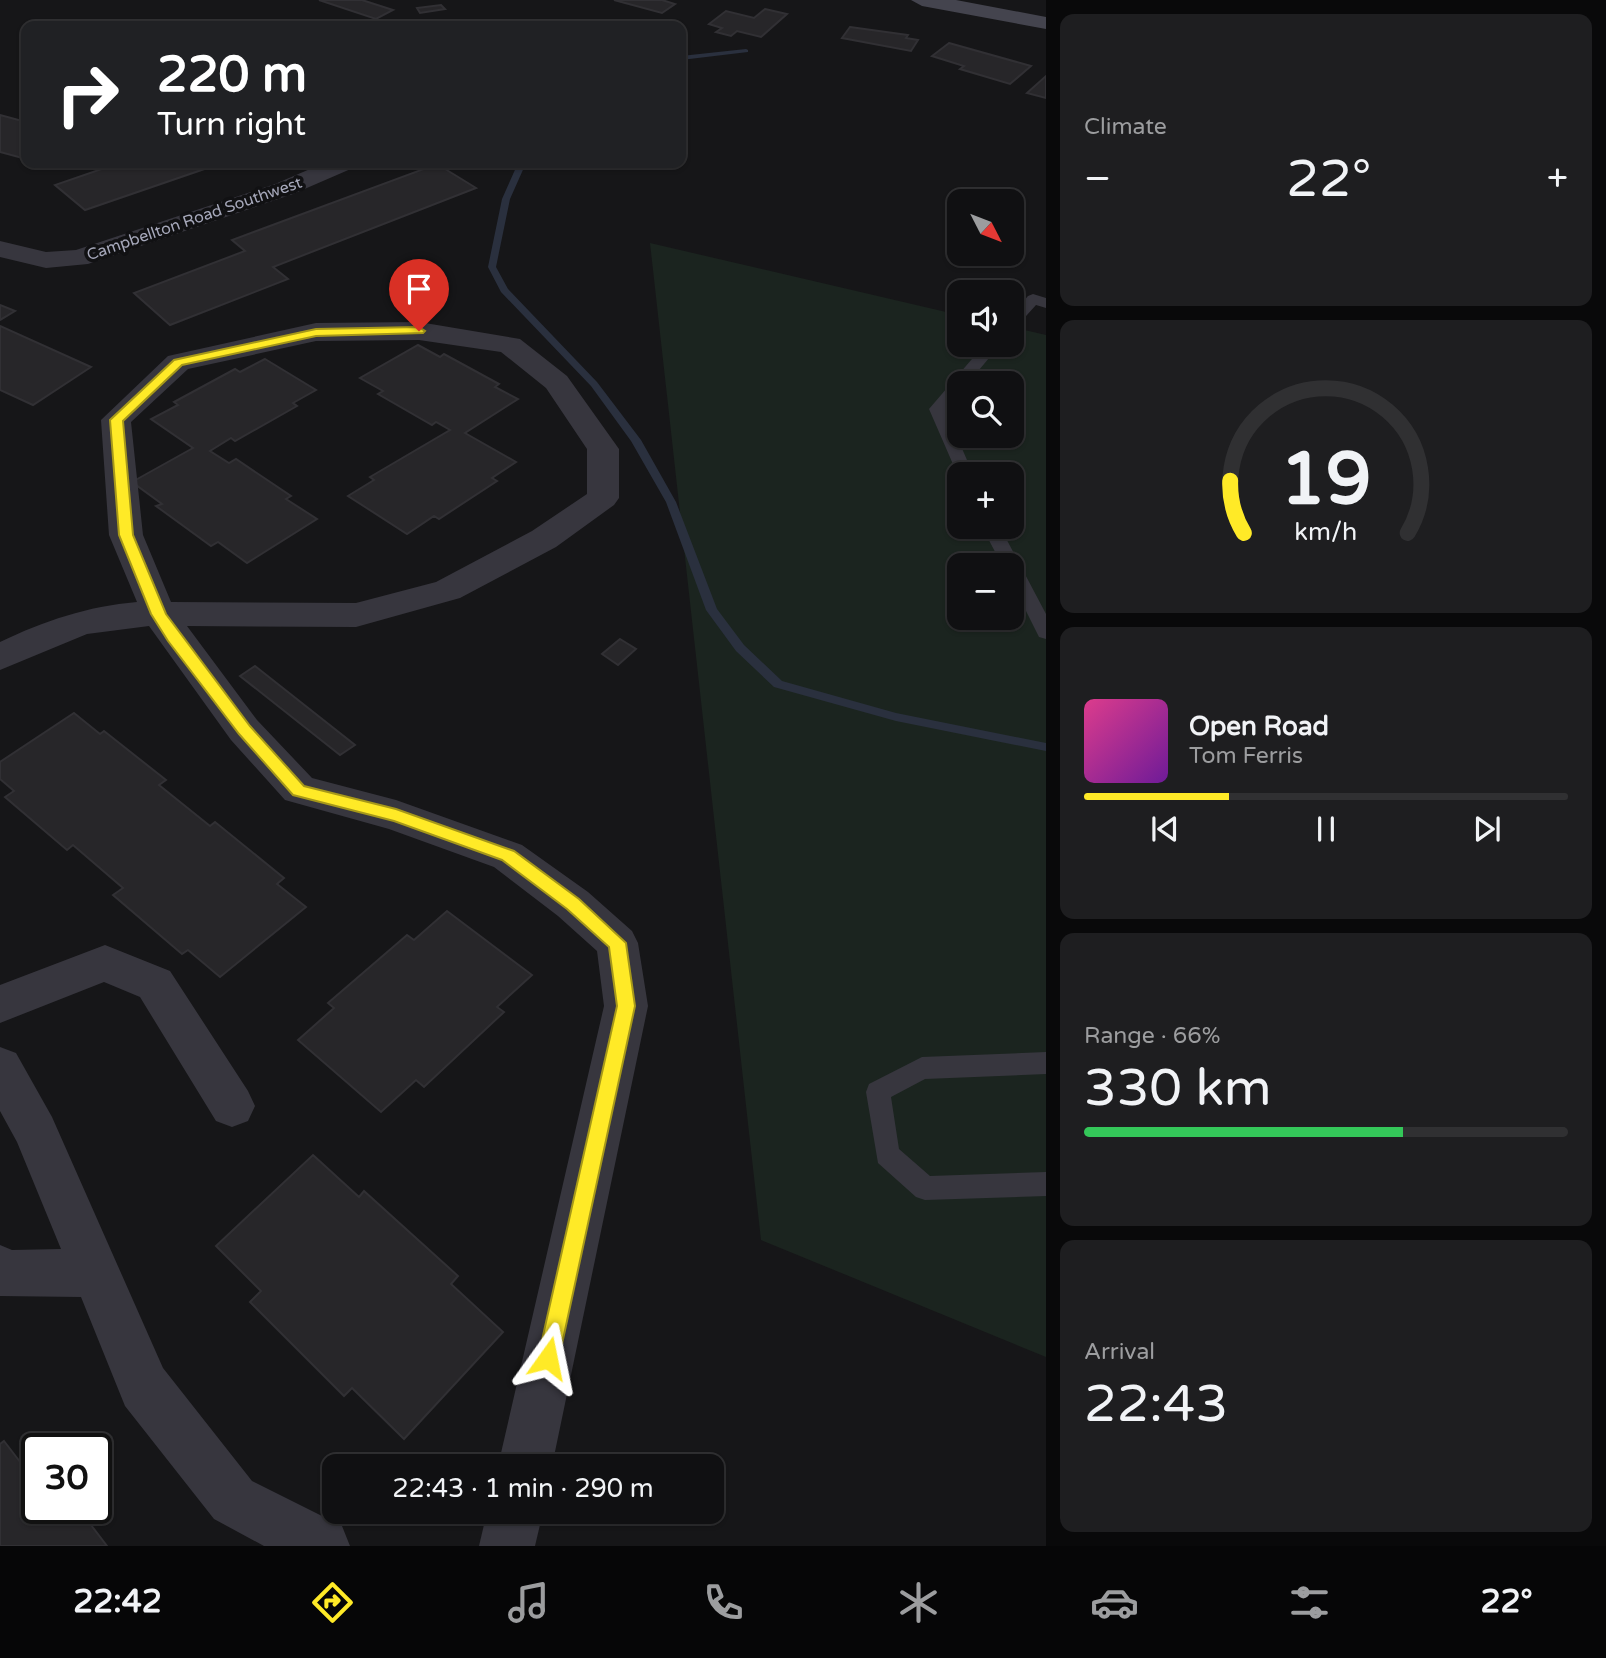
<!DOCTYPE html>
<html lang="en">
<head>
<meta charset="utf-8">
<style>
  :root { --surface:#101012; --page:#1e1e20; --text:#f1f3f6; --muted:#9c9d9f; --line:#303032; --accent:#ffea27 }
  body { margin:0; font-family:"Varela Round",sans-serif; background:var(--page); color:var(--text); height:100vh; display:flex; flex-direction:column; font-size:26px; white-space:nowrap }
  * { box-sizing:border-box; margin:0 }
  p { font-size:23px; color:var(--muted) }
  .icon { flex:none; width:38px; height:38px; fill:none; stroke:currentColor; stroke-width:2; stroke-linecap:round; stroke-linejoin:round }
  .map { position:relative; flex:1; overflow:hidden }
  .sheet { display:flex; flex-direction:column; gap:14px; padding:14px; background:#09090a; width:560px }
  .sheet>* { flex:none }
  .guide { position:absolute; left:21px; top:21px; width:665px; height:147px; border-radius:14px; box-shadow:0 2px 5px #0004,0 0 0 2px var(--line); background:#202124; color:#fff; overflow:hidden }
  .needle { width:46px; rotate:132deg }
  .tools { position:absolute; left:947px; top:189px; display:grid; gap:14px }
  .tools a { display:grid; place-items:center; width:77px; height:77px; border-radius:14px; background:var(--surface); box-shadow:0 2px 5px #0004,0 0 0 2px var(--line); font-size:35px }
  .speed { position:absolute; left:21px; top:1433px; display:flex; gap:14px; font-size:35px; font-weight:700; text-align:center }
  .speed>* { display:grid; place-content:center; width:91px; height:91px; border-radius:50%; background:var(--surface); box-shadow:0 2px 5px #0004,0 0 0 2px var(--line); line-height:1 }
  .speed .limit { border:4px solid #111; border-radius:10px; background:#fff; color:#111 }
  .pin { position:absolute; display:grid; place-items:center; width:60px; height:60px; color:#fff; margin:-72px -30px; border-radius:50% 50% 50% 0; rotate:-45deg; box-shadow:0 0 7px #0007 }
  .pin .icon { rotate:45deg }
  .me { position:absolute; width:77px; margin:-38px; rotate:12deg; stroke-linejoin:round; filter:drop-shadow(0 0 5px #0008) }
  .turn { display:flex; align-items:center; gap:24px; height:147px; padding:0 21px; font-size:32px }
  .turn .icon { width:91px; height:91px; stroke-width:2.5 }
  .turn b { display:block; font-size:49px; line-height:60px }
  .big { font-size:52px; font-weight:600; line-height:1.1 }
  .sheet .tile { flex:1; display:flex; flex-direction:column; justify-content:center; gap:10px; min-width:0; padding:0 24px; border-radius:14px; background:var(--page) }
  .sheet .dial { align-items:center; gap:0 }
  .dial svg { height:182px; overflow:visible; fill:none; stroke:var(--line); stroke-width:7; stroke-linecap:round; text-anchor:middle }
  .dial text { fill:var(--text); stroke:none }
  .song { display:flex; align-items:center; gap:21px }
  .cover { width:84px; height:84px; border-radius:10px; background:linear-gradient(135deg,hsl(330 70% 55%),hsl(280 70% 35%)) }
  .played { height:7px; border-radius:4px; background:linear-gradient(90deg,var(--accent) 30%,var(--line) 30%) }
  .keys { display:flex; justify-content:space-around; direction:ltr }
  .heat { display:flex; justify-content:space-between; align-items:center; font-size:38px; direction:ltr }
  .charge { height:10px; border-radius:5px; background:linear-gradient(90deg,#34c759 66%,var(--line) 0) }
  .trip { position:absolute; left:322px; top:1454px; width:402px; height:70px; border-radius:14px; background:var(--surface); box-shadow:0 2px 5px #0004,0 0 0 2px var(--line); font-weight:600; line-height:70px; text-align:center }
  .tabs { display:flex; height:112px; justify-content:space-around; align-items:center; background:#060607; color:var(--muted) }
  .tabs .icon { width:49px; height:49px }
  .tabs .current { color:var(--accent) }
  .tabs b { font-size:32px; color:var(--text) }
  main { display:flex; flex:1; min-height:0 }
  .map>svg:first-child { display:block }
  .green { fill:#1b241f; fill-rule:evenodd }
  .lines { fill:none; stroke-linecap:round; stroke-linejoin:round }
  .stream { fill:#2a303e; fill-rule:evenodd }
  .building { fill:#272629; stroke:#313034; stroke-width:2 }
  .lane { fill:#37363e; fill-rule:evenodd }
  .street { fill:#37363e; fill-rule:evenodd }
  .secondary { fill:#44444e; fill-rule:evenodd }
  .route { fill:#ffea27; stroke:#a69819; stroke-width:2 }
  .labels { text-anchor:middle; stroke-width:7; stroke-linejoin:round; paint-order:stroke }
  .far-street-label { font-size:16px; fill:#a6a8ba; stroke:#111113 }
</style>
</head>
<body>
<main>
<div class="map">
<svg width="1046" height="1546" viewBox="0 0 1046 1546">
  <rect width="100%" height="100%" fill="#161618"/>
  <path class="green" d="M650 243 959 315V345H1012V327L1046 335V1357L761 1240ZM959 383H1012V436H959ZM959 474H1012V527H959ZM959 565H1012V618H959Z"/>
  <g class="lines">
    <g class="stream">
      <polygon points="746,49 748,50 748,52 681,60 681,56"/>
      <polygon points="518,163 526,163 510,199 496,267 508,289 597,382 641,440 676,502 717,609 744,645 782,681 896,713 1046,743 1046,751 896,721 774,687 736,651 706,610 666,502 631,441 591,386 501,292 488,267 502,199"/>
    </g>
  </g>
  <g class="building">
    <polygon points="319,0 362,0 393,10 376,19"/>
    <polygon points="614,0 662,0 675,4 662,13"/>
    <polygon points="441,5 445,9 420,13 417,8"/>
    <polygon points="765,9 787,14 761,37 737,31 731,36 716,32 722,28 709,24 726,11 754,18"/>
    <polygon points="850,27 908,35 906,38 918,40 911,51 842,38"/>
    <polygon points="949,43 1031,66 1010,84 960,69 964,66 932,56"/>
    <polygon points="1046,76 1046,98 1027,93"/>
    <polygon points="0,115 26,122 26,159 0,152"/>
    <polygon points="119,163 222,163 85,210 55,185"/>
    <polygon points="437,164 476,188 273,267 288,279 170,325 134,293 245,251 232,240"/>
    <polygon points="0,305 15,311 0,320"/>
    <polygon points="0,326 91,367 33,405 0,390"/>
    <polygon points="418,345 440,357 444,354 499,384 495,387 518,399 465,433 516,462 492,478 497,481 439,519 434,516 407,534 348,496 374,480 370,477 450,430 436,422 432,425 378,394 383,391 360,378"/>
    <polygon points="265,359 316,390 293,403 297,406 235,441 231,438 210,451 229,463 236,459 291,496 286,499 317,519 247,563 218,542 211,546 156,506 162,504 132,482 193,448 151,419 178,405 174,402 235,369 240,372"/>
    <polygon points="620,639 636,649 618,665 602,654"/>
    <polygon points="255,666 355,745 340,755 240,676"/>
    <polygon points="74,713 100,734 104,731 166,780 159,785 210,826 215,822 284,878 277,884 306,907 220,977 188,950 182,954 113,895 123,888 73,845 67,850 5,797 14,791 0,779 0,762"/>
    <polygon points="447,911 532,975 497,1007 504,1012 424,1087 416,1080 381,1112 298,1040 334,1008 328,1003 407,935 414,940"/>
    <polygon points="313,1155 359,1197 364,1191 458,1276 451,1284 503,1332 404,1439 352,1388 344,1396 250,1302 261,1291 216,1246"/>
    <polygon points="4,1441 34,1480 37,1477 37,1508 78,1508 107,1546 0,1546 0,1444"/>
  </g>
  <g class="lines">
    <g class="lane">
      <polygon points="1033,294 1046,298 1046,308 1036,305 1017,326 1012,328 1012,314 1028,296"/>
      <polygon points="984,345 1000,345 968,383 959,383 959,394 945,409 973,474 959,474 959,478 929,409"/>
      <polygon points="982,527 1000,527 1046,614 1046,639 1039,637 1012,583 1012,565 1002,565"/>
      <polygon points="1046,1052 1046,1074 925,1079 891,1097 899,1149 930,1176 1046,1172 1046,1196 925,1200 916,1197 878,1163 866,1092 869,1084 922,1057"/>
    </g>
    <g class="street">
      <polygon points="324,163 356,163 353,168 293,194 88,264 46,268 0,257 0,241 46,252 76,250 275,184"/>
      <path d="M419 322 520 339 567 376 619 449V498L614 505 556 547 460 598 356 627 187 626 257 720 312 778 396 800 522 845 588 892 632 931 638 943 648 1006 552 1466H498L604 1006 597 951 558 916 494 867 389 829 285 800 231 740 149 626 87 634 0 670V642C44 621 88 606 137 602L109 535 101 420 168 356 316 323ZM419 340 501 352 546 388 587 449V494L532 531 436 582 356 603 171 602 143 535 131 422 188 369 316 341Z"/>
      <polygon points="105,945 170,971 248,1091 255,1106 248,1121 232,1127 216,1121 140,997 104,982 0,1023 0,985"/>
      <polygon points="0,1047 16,1053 52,1117 163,1368 252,1481 342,1526 350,1546 264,1546 214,1519 125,1406 81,1297 0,1296 0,1245 12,1250 61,1249 17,1142 0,1111"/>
      <polygon points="487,1512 543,1512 535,1546 479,1546"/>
    </g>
    <polygon class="secondary" points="911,0 956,0 1046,17 1046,29 922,6"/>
  </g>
  <polygon class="route" points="419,327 425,331 423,333 316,336 182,365 123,421 133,535 166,614 250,726 304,786 396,809 514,851 579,899 626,943 635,1006 559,1358 556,1366 548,1369 541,1366 538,1358 617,1006 609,947 567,909 502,860 394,821 293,795 239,734 168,641 151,614 119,535 110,420 174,360 316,329"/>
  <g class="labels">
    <g class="far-street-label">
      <text transform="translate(194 218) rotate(-19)" y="6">Campbellton Road Southwest</text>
    </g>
  </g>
</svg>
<div class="tools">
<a><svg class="needle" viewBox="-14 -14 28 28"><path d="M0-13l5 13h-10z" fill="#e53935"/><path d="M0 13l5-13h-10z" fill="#9c9d9f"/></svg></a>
<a><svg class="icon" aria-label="sound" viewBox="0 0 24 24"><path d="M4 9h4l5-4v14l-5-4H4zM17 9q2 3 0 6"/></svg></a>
<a><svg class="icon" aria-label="search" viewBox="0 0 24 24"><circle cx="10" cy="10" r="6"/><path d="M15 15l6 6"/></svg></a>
<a>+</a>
<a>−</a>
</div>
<div class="speed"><div class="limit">30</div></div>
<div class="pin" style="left:419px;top:331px;background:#d93025"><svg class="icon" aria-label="arrive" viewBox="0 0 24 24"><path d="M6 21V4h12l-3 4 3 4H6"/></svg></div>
<svg class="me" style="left:548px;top:1358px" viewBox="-20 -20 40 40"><path d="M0-17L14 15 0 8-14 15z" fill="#ffea27" stroke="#fff" stroke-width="4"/></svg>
<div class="trip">22:43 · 1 min · 290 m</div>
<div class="guide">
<div class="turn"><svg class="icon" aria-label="right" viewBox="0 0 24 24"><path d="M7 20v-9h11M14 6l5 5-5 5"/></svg><div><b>220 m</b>Turn right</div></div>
</div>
</div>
<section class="sheet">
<div class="tile"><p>Climate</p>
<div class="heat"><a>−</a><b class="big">22°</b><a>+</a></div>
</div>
<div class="tile dial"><svg viewBox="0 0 100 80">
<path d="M14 69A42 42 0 1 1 86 69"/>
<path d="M14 69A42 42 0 0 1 8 46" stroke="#ffea27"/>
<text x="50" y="56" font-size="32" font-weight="700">19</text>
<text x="50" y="72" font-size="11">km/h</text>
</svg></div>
<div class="tile">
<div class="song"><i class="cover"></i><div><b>Open Road</b><p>Tom Ferris</p></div></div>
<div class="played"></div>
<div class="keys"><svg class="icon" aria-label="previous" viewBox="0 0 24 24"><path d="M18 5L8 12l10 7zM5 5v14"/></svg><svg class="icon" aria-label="pause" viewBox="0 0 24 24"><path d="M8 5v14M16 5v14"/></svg><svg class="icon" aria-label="next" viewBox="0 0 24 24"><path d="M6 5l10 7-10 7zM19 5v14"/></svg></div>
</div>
<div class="tile"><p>Range · 66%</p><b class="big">330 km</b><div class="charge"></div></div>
<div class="tile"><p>Arrival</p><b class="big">22:43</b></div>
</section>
</main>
<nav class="tabs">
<b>22:42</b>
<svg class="icon current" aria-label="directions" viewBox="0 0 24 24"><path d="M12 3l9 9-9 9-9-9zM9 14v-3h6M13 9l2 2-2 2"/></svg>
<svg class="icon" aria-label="music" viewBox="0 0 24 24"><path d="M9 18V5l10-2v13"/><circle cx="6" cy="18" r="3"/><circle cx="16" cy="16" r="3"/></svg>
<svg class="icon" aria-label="phone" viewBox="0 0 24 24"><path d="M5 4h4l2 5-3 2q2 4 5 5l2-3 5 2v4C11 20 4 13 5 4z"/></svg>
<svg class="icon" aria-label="climate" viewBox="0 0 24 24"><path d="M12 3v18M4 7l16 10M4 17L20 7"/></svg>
<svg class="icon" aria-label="car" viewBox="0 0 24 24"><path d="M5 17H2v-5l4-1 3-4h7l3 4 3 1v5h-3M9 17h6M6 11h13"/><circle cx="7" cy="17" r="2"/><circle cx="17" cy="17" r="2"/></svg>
<svg class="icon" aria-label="filters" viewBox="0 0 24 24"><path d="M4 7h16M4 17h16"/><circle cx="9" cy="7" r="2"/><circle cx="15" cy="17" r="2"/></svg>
<b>22°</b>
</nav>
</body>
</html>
